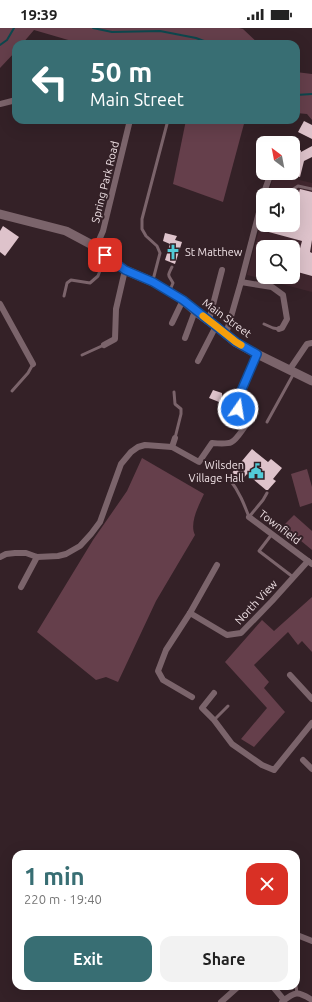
<!DOCTYPE html>
<html lang="en">
<head>
<meta charset="utf-8">
<style>
	:root { --surface:#fff; --page:#f2f2f2; --text:#222; --muted:#767676; --accent:#386e73 }
	body { margin:0; font-family:Ubuntu,sans-serif; background:var(--page); color:var(--text); height:100vh; display:flex; flex-direction:column; font-size:15px; white-space:nowrap }
	* { box-sizing:border-box; margin:0 }
	p { font-size:13px; color:var(--muted) }
	.icon { flex:none; width:22px; height:22px; fill:none; stroke:currentColor; stroke-width:2; stroke-linecap:round; stroke-linejoin:round }
	.map { position:relative; flex:1; overflow:hidden }
	.details { position:absolute; left:12px; top:822px; width:288px; height:140px; display:flex; flex-direction:column; background:var(--surface); border-radius:12px; box-shadow:0 4px 16px #0002 }
	.details>* { flex:none }
	.guide { position:absolute; left:12px; top:12px; width:288px; height:84px; border-radius:12px; box-shadow:0 4px 16px #0002; background:#386e73; color:#fff; overflow:hidden }
	.needle { width:26px; rotate:328deg }
	.buttons { position:absolute; left:256px; top:108px; display:grid; gap:8px }
	.buttons a { display:grid; place-items:center; width:44px; height:44px; border-radius:8px; background:var(--surface); box-shadow:0 4px 16px #0002; font-size:20px }
	.pin { position:absolute; display:grid; place-items:center; width:34px; height:34px; color:#fff; margin:-17px; border-radius:8px; box-shadow:0 2px 6px #0006 }
	.me { position:absolute; width:44px; margin:-22px; rotate:13deg; stroke-linejoin:round; filter:drop-shadow(0 0 3px #0008) }
	.turn { display:flex; align-items:center; gap:14px; height:84px; padding:0 12px; font-size:18px }
	.turn .icon { width:52px; height:52px; stroke-width:2.5 }
	.turn b { display:block; font-size:28px; line-height:34px }
	.round { display:grid; place-items:center; flex:none; width:42px; height:42px; border-radius:12px; background:var(--page) }
	.head { display:flex; align-items:center; justify-content:space-between; height:68px; padding:0 12px }
	h1 { font-size:24px; font-weight:700; line-height:30px; color:var(--accent) }
	.cta { display:flex; gap:8px; margin-top:auto; padding:8px 12px }
	.cta a { flex:1; height:46px; border-radius:12px; background:var(--accent); color:#fff; font-size:16px; font-weight:700; line-height:46px; text-align:center }
	.cta a+a { background:var(--page); color:var(--text) }
	.status { display:flex; justify-content:space-between; align-items:center; height:28px; padding:0 20px; background:var(--surface); direction:ltr }
	.status svg { height:11px; fill:currentColor }
	.map>svg:first-child { display:block }
</style>
</head>
<body>
<div class="status"><b>19:39</b><svg viewBox="0 0 49 12"><path d="M0 12V9h3v3zM5 12V6h3v6zM10 12V3h3v9zM15 12V0h3v12zM26 1h20v11H26zM47 4h2v5h-2z"/></svg></div>
<div class="map">
<svg width="312" height="974" viewBox="0 0 312 974">
	<rect width="100%" height="100%" fill="#342127"/>
	<path fill="#41272f" fill-rule="evenodd" d="M274,146L312,155V264L247,247L263,187V197H293V167H268ZM263,219H293V249H263Z"/>
	<g fill="#653f4b">
		<path d="M0,0H239L243,1L259,16H82L34,2L22,16H16V23L0,40Z"/>
		<path d="M296,44L312,46V92L307,86L296,85Z"/>
		<path d="M186,92H245L223,174L173,156Z"/>
		<path d="M142,430L204,466C199,477 189,495 195,507L156,573L118,654L106,649L96,652L37,604L93,512L127,463Z"/>
		<path d="M307,441L312,459V475L300,479L291,446Z"/>
		<path d="M294,487L312,503V522L283,498Z"/>
		<path d="M312,569V624L302,613L298,617L288,604L254,637L269,654L264,660L285,684L254,719L241,711L267,680L225,634L262,592L274,603Z"/>
	</g>
	<g fill="none" stroke-linecap="round" stroke-linejoin="round">
		<g stroke="#0d474d" stroke-width="2">
			<path d="M93,0L112,4L160,3L196,10L212,16"/>
			<path d="M0,17L7,12L14,0"/>
			<path d="M296,67L312,66"/>
		</g>
	</g>
	<g fill="#dec3cb">
		<path d="M304,93L312,97V111L298,104Z"/>
		<path d="M312,118V129L304,133L300,149L292,147L296,130L294,126L301,122V124Z"/>
		<path d="M300,161L312,164V212L310,224L312,225V248L294,243L302,213L265,203L267,197H293V181H294Z"/>
		<path d="M3,198L19,209L5,228L0,224V203Z"/>
		<path d="M165,205L177,208L175,212L182,214L175,236L165,232L170,216L163,213Z"/>
		<path d="M213,362L222,365V368L219,374L209,370Z"/>
		<path d="M252,421L268,434L271,431L282,440L273,451L276,453L268,462H266L247,446L241,453L231,446Z"/>
	</g>
	<g fill="none" stroke-linecap="round" stroke-linejoin="round">
		<g stroke="#7b646b" stroke-width="3">
			<path d="M291,167L292,162L298,158L312,161"/>
			<path d="M153,252L160,225L157,218L146,208L142,201V191L168,92"/>
			<path d="M170,262L173,255C168,246 167,249 172,239"/>
			<path d="M64,268L67,255L71,252L90,255L98,248L105,229"/>
			<path d="M264,296L273,300L279,301"/>
			<path d="M82,327L104,317"/>
			<path d="M12,363L28,345L33,336"/>
			<path d="M174,364L175,376L181,381V386L175,410"/>
			<path d="M267,394L294,345"/>
			<path d="M230,452C239,463 244,476 249,489L263,472L267,465"/>
			<path d="M272,506L259,523L293,549"/>
			<path d="M214,692L228,678"/>
			<path d="M296,958L297,965"/>
		</g>
		<g stroke="#7b646b" stroke-width="6">
			<path d="M0,76L16,72"/>
			<path d="M263,167L271,145"/>
			<path d="M96,219L103,203L130,92"/>
			<path d="M241,254L272,259L283,267L287,291L282,300L279,301"/>
			<path d="M0,276L33,336"/>
			<path d="M209,292L222,242"/>
			<path d="M172,295L183,272"/>
			<path d="M226,306L241,254L263,169"/>
			<path d="M185,310L195,283"/>
			<path d="M104,317L115,311L116,281L125,242"/>
			<path d="M198,333L216,298"/>
			<path d="M290,341L307,316L312,315"/>
			<path d="M172,419L175,410"/>
			<path d="M249,489L312,536"/>
			<path d="M0,529L6,526L15,525H26L37,529L58,528L66,526L80,518L91,506L100,494L121,436L131,424L138,419L145,417L172,419L199,434L212,415C235,417 233,415 246,397L238,381L239,368L257,326"/>
			<path d="M21,559L37,529"/>
			<path d="M190,585L227,607L241,605L272,573L308,533"/>
			<path d="M290,647L312,671"/>
			<path d="M214,665L202,680L214,692L232,716L262,737L274,742L312,695"/>
			<path d="M192,669L163,652L158,643L166,622L190,585L217,537"/>
			<path d="M303,732L312,741"/>
			<path d="M296,907H297L312,913"/>
			<path d="M274,960L284,972"/>
			<path d="M221,974L239,958"/>
			<path d="M282,974C295,963 298,963 312,972"/>
		</g>
		<path stroke="#7b646b" stroke-width="9" d="M0,186L66,203L96,219L105,227L125,242L153,254L183,272L195,283L216,298L235,314L257,326L312,353"/>
	</g>
	<g fill="none" stroke-linecap="round" stroke-linejoin="round">
		<g stroke="#114b97" stroke-width="10">
			<path id="route" d="M105,227L125,242L153,254L183,272L236,314L257,326L239,368L238,381"/>
		</g>
		<use href="#route" stroke="#1a73e8" stroke-width="7"/>
		<path stroke="#f59e0b" stroke-width="7" d="M203,288L216,298L236,314L241,317"/>
	</g>
	<defs>
		<g id="church-bare" transform="scale(1.2)"><path d="M-1.2-6h2.4v3.5h3.3v2.4h-3.3V6h-2.4V-.1h-3.3v-2.4h3.3Z" fill="#52cbd7" stroke="#342127" stroke-width="2.5" paint-order="stroke"/></g>
		<g id="civic-bare" transform="scale(1.2)"><path d="M-.6-6.5H3V-4.5H.6V-3L4-1V1h2V6H-6V1h2V-1L-.6-3ZM-1.2 2.5V6h2.4V2.5Z" fill="#52cbd7" stroke="#342127" stroke-width="2.5" paint-order="stroke"/></g>
	</defs>
	<g fill-rule="evenodd">
		<use href="#church-bare" x="173" y="224"/>
		<use href="#civic-bare" x="256" y="443"/>
	</g>
	<g text-anchor="middle" dominant-baseline="central" stroke-width="4" stroke-linejoin="round" paint-order="stroke">
		<g font-size="11" fill="#f0e2e6" stroke="#342127">
			<text transform="translate(105 154) rotate(-76)">Spring Park Road</text>
			<text transform="translate(227 290) rotate(36)">Main Street</text>
			<text transform="translate(280 499) rotate(37)">Townfield</text>
			<text transform="translate(256 574) rotate(-47)">North View</text>
		</g>
		<g font-size="11" fill="#f0e2e6" stroke="#342127" text-anchor="start">
			<text x="185" y="224">St Matthew</text>
			<text x="244" y="437" text-anchor="end">Wilsden<tspan x="244" dy="13">Village Hall</tspan></text>
		</g>
	</g>
</svg>
<div class="buttons">
<a><svg class="needle" viewBox="-14 -14 28 28"><path d="M0-13l5 13h-10z" fill="#e53935"/><path d="M0 13l5-13h-10z" fill="#767676"/></svg></a>
<a><svg class="icon" aria-label="sound" viewBox="0 0 24 24"><path d="M4 9h4l5-4v14l-5-4H4zM17 9q2 3 0 6"/></svg></a>
<a><svg class="icon" aria-label="search" viewBox="0 0 24 24"><circle cx="10" cy="10" r="6"/><path d="M15 15l6 6"/></svg></a>
</div>
<div class="pin" style="left:105px;top:227px;background:#d93025"><svg class="icon" aria-label="arrive" viewBox="0 0 24 24"><path d="M6 21V4h12l-3 4 3 4H6"/></svg></div>
<svg class="me" style="left:238px;top:381px" viewBox="-20 -20 40 40"><circle r="17" fill="#1a73e8" stroke="#fff" stroke-width="3"/><path d="M0-11L8 9 0 5-8 9z" fill="#fff"/></svg>
<div class="guide">
<div class="turn"><svg class="icon" aria-label="left" viewBox="0 0 24 24"><path d="M17 20v-9H6M10 6l-5 5 5 5"/></svg><div><b>50 m</b>Main Street</div></div>
</div>
<section class="details">
<div class="head"><div><h1>1 min</h1><p>220 m · 19:40</p></div><a class="round" style="background:#d93025;color:#fff"><svg class="icon" aria-label="close" viewBox="0 0 24 24"><path d="M6 6l12 12M18 6L6 18"/></svg></a></div>
<div class="cta"><a>Exit</a><a>Share</a></div>
</section>
</div>
</body>
</html>
